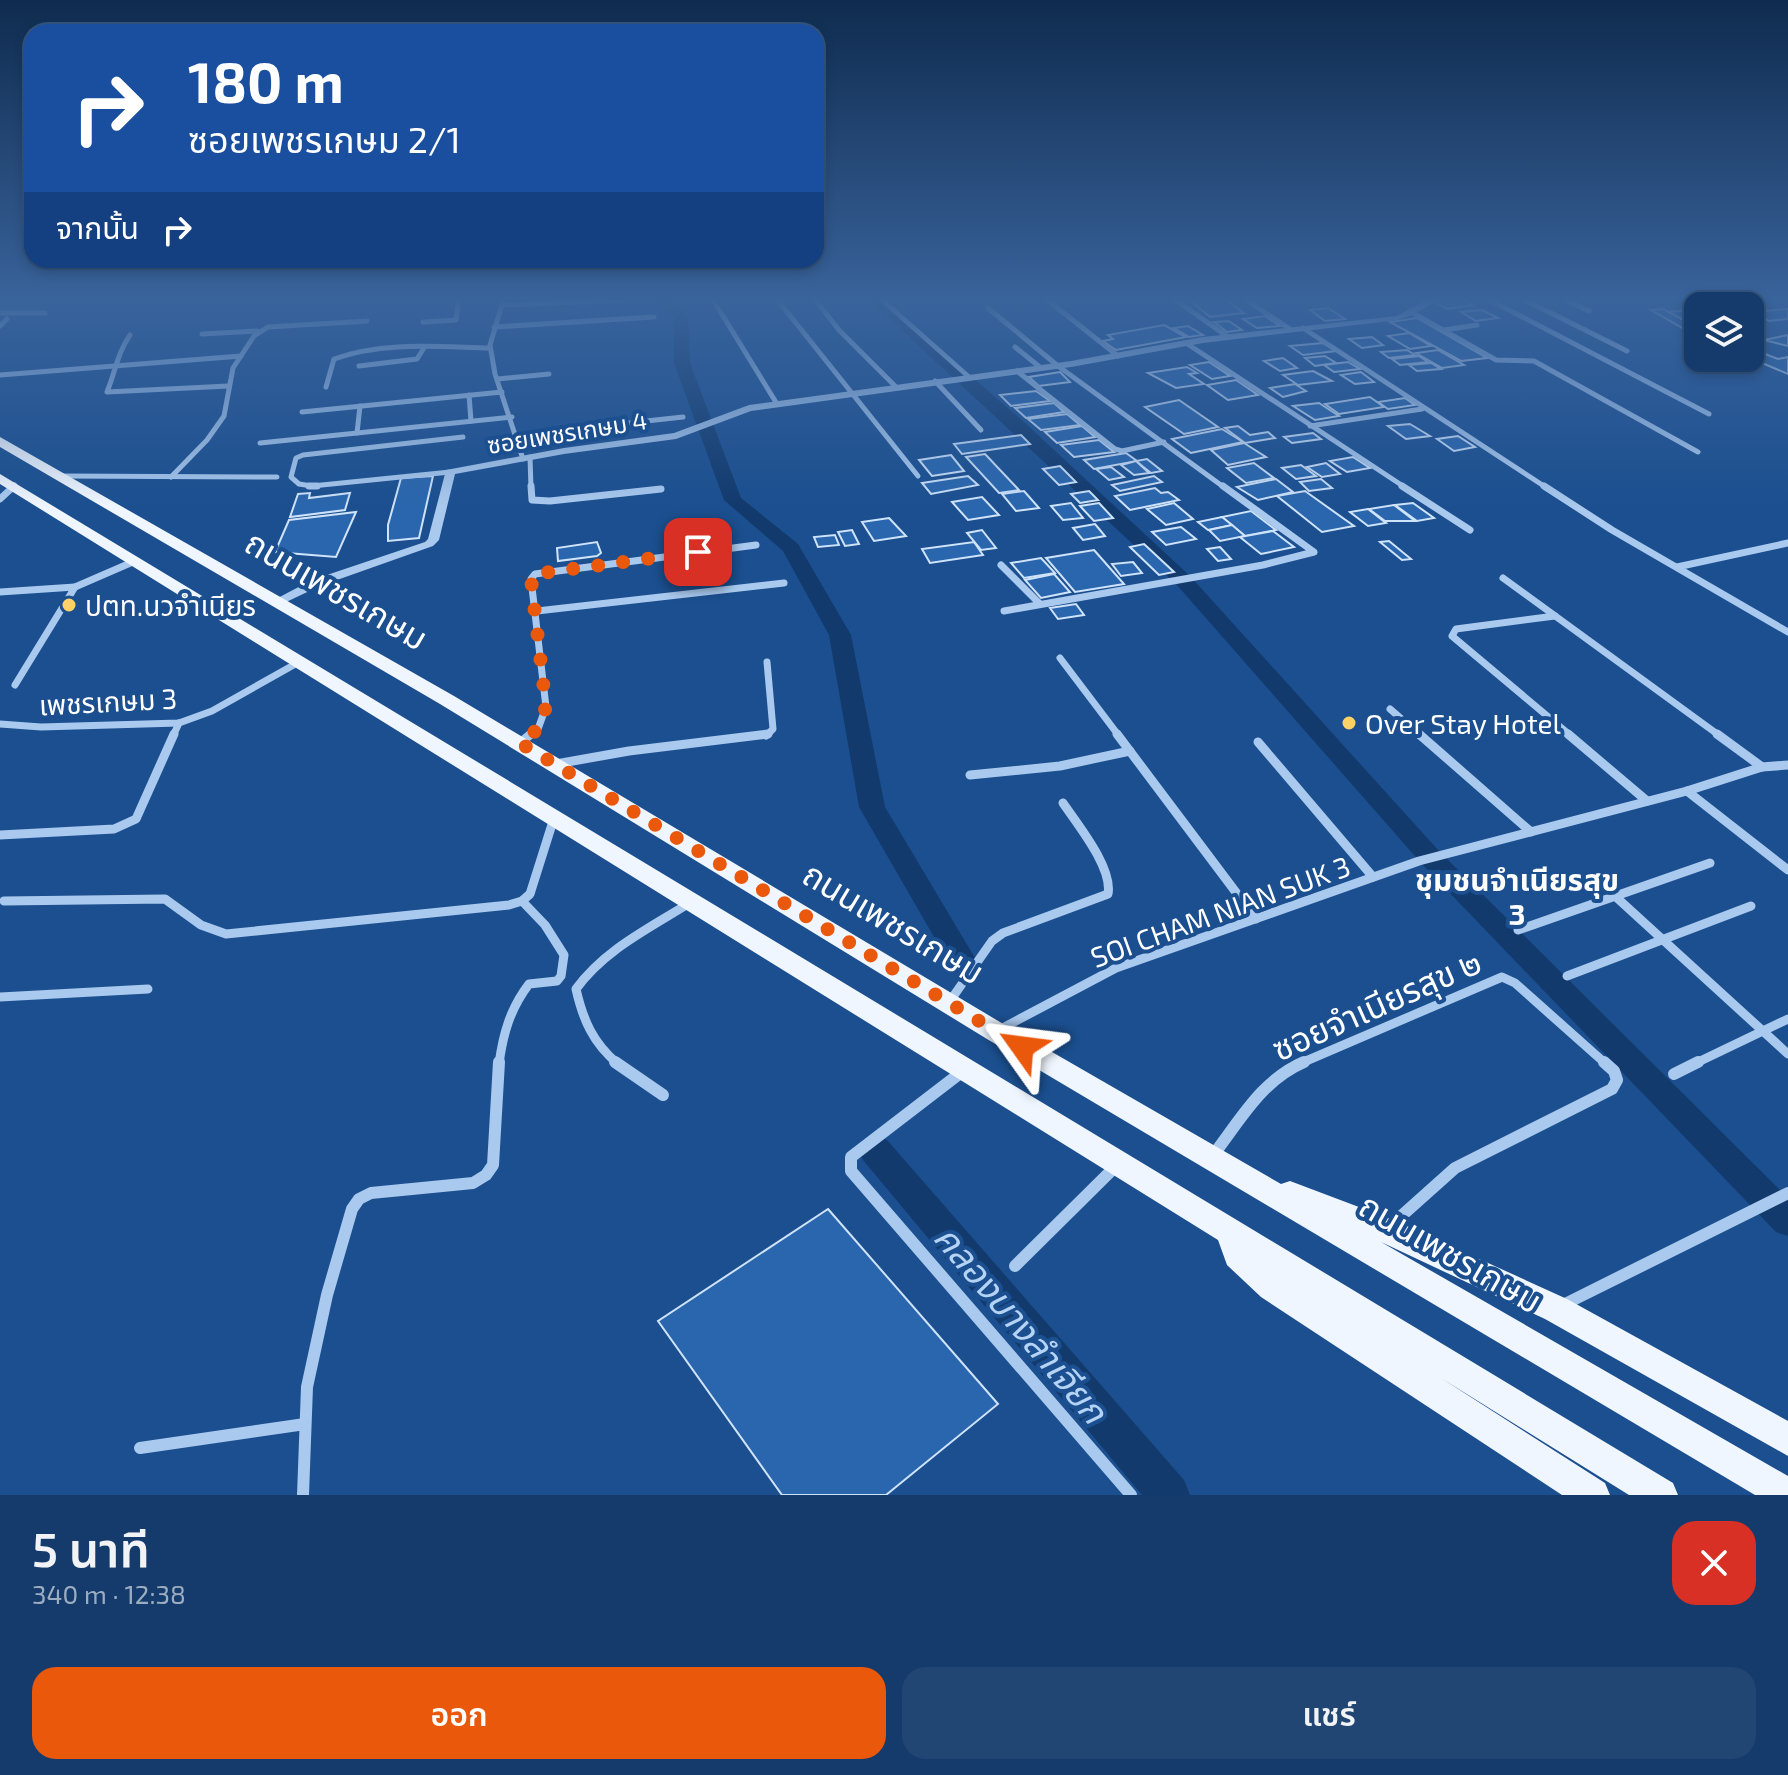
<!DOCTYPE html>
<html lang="th">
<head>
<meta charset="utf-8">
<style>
	:root { --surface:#143b6b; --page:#214673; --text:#f1f3f6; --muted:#9dadc1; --line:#33557e; --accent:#ea580c }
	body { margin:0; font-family:"Exo 2","Noto Sans Thai",sans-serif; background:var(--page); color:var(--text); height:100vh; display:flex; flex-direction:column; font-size:30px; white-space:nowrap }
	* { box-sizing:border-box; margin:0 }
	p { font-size:26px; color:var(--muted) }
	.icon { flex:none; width:44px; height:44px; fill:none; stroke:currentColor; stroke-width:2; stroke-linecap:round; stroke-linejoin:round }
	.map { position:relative; height:1495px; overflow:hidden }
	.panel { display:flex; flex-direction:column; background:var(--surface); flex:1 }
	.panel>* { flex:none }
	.guide { position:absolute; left:24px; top:24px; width:800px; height:244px; border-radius:24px; box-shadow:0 4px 12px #0003,0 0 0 2px var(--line); background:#1a4fa0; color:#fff; overflow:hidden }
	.controls { position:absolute; left:1684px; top:292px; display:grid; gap:16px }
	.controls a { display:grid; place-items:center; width:80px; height:80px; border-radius:16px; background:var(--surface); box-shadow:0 4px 12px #0003,0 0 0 2px var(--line); font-size:40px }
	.pin { position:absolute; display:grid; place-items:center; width:68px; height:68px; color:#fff; margin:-34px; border-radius:16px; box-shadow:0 4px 12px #0006 }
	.me { position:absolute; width:88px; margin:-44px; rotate:301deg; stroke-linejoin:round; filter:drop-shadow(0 0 6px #0008) }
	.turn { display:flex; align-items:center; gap:28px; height:168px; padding:0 32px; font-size:36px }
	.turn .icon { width:104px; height:104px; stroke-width:2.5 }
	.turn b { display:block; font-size:56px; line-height:68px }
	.then { display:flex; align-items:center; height:76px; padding:0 32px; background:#0003; gap:16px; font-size:30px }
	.round { display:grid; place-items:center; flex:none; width:84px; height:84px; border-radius:24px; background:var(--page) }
	.overview { display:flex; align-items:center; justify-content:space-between; height:136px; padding:0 32px }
	h1 { font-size:48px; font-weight:600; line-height:60px }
	.button { display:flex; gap:16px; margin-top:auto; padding:16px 32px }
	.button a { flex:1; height:92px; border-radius:24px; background:var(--accent); color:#fff; font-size:32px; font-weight:600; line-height:92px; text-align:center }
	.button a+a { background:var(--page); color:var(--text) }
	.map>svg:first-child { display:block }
</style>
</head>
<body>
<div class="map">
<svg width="1788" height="1495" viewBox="0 0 1788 1495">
	<rect width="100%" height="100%" fill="#1b4f8f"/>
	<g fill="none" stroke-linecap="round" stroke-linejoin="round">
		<g fill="#123a6d" fill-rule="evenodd">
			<path d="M656,298H670L688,317L690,363L741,498L798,544L851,635L885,807L981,968L976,975L966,979L956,975L859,807L829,635L783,551L724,500L674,363V318Z"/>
			<path d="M867,298H882L1025,423L1190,576L1439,851L1788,1198V1236L1776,1232L1421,863L1176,584Z"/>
			<path d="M875,1136L887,1140L1184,1480L1190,1495H1142L863,1160L858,1150L863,1140Z"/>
		</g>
	</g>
	<g fill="#2a66ad" stroke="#cfe3fa" stroke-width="2">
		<path d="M1187,298H1224L1244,313L1210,317Z"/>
		<path d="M1459,298L1473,305L1447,309L1432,300Z"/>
		<path d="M1328,308L1345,319L1325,321L1310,310Z"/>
		<path d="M1664,309L1698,328V337L1651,310Z"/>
		<path d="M1788,309V319L1769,321L1752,312Z"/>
		<path d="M1482,310L1498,318L1476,321L1461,312Z"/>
		<path d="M1689,310L1698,315V327L1668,312Z"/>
		<path d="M1265,316L1280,326L1257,328L1243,319Z"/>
		<path d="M1417,318L1487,358L1461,361L1390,322Z"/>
		<path d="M1229,321L1242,330L1227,332L1214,322Z"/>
		<path d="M1164,325L1186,337L1116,350L1103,341L1113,339L1108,335Z"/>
		<path d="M1188,326L1203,335L1189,337L1174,328Z"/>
		<path d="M1409,333L1431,346L1410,349L1388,336Z"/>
		<path d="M1788,335V346L1764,340Z"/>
		<path d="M1372,337L1383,345L1362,348L1349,339Z"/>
		<path d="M1323,343L1336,351L1303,355L1290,346Z"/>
		<path d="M1407,350L1415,355L1389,358L1381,352Z"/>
		<path d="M1438,350L1464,365L1442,368L1416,353Z"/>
		<path d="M1765,354L1778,359L1788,357V374L1750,358Z"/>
		<path d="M1325,356L1336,363L1315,366L1305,358Z"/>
		<path d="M1419,356L1428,362L1400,365L1392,359Z"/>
		<path d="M1283,358L1297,368L1280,371L1264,361Z"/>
		<path d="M1209,362L1230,376L1212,379L1190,365Z"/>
		<path d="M1348,362L1360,369L1334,372L1324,365Z"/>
		<path d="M1431,363L1441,369L1417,371L1409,365Z"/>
		<path d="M1187,367L1197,373L1189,374L1204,384L1176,388L1148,373Z"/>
		<path d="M1313,371L1332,381L1298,385L1283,375Z"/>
		<path d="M1060,372L1070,382L1039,386L1029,377Z"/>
		<path d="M1361,372L1374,382L1355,384L1341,375Z"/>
		<path d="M1236,380L1258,395L1228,400L1207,385Z"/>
		<path d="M1295,384L1306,391L1283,397L1270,388Z"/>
		<path d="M1036,391L1050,401L1011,406L1000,395Z"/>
		<path d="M1370,397L1384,407L1339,414L1325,404Z"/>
		<path d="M1405,398L1415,405L1388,409L1378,402Z"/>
		<path d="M1179,400L1218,427L1184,434L1145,407Z"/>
		<path d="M1054,403L1064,412L1026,418L1015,408Z"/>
		<path d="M1319,403L1339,416L1315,420L1293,406Z"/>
		<path d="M1067,414L1080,425L1041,430L1028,419Z"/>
		<path d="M1410,424L1430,436L1406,439L1388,426Z"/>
		<path d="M1082,426L1095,437L1057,443L1045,432Z"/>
		<path d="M1238,426L1250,435L1268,432L1275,438L1245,443L1225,428Z"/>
		<path d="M1222,429L1243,442L1191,453L1172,439Z"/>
		<path d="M1313,433L1321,439L1292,443L1284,437Z"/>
		<path d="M1021,435L1030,444L962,454L954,444Z"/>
		<path d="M1458,436L1475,447L1454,451L1437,439Z"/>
		<path d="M1099,440L1114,452L1074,457L1061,445Z"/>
		<path d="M1244,443L1266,457L1228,465L1211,450Z"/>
		<path d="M1126,453L1137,461L1094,469L1084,460Z"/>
		<path d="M985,454L1019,490L999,493L966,457Z"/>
		<path d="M951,455L964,471L932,476L919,460Z"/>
		<path d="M1353,457L1370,468L1347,472L1330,461Z"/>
		<path d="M1147,459L1162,471L1151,473L1136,461Z"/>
		<path d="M1136,461L1149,473L1134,475L1121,465Z"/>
		<path d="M1254,463L1274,478L1246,483L1227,468Z"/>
		<path d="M1326,463L1340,474L1322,477L1307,467Z"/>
		<path d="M1301,465L1316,476L1296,479L1282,468Z"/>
		<path d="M1060,466L1076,482L1059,485L1043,469Z"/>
		<path d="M1111,467L1124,477L1109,480L1096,469Z"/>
		<path d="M433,476L419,538L388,541V525L401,478Z"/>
		<path d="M968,476L978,485L931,494L922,483Z"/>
		<path d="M1154,476L1162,482L1120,491L1112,485Z"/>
		<path d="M1276,479L1293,492L1258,500L1237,487Z"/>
		<path d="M1321,479L1332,488L1309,491L1300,482Z"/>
		<path d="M1155,488L1161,493L1168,492L1179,500L1130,510L1115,496Z"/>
		<path d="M1024,491L1039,508L1016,511L1002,494Z"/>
		<path d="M1089,491L1098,500L1080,503L1071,494Z"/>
		<path d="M1305,491L1354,526L1322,532L1277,496Z"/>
		<path d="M310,493L309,498L350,493L345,510L290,517L298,494Z"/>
		<path d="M982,497L999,515L968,520L952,502Z"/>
		<path d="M1071,503L1083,518L1063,520L1051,506Z"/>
		<path d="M1099,503L1113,518L1094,521L1080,506Z"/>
		<path d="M1174,503L1193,519L1166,525L1147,509Z"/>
		<path d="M1413,503L1434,518L1417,521L1395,505Z"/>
		<path d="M1394,505L1415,521H1385L1369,509Z"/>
		<path d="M1368,509L1386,523L1368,526L1350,512Z"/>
		<path d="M1251,511L1276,530L1245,536L1222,517Z"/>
		<path d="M356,512L336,557L275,552L289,520Z"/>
		<path d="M1222,517L1232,525L1208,530L1198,522Z"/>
		<path d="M889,518L906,536L874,541L862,522Z"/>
		<path d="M1095,524L1105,536L1083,540L1073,528Z"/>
		<path d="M1232,525L1245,536L1220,541L1209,530Z"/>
		<path d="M1181,527L1196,539L1166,545L1152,532Z"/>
		<path d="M852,530L859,544L845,546L838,532Z"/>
		<path d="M982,530L996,548L981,550L967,533Z"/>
		<path d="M1273,531L1294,547L1261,554L1240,537Z"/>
		<path d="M835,535L839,545L818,547L814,537Z"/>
		<path d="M1389,541L1411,559L1402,560L1380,542Z"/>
		<path d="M597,542L601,553L597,556L558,561L557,548Z"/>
		<path d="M974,542L983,555L930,563L922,549Z"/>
		<path d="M1144,544L1174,572L1159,575L1130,547Z"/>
		<path d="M1220,547L1231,559L1218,561L1207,549Z"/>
		<path d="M1094,550L1124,584L1075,592L1046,558Z"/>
		<path d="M1041,558L1055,573L1024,578L1011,563Z"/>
		<path d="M1133,562L1142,573L1121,576L1112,564Z"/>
		<path d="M1054,574L1070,592L1041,598L1025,580Z"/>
		<path d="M1076,604L1084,615L1058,619L1050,608Z"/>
		<path d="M828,1209L998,1404L886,1495H782L658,1321Z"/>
	</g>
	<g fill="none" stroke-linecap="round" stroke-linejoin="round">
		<g stroke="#a9c9ee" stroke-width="5">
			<path d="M504,298L490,345L495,374L523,459"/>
			<path d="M712,298L777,404"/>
			<path d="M776,298L918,476"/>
			<path d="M814,298L839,330L896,387"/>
			<path d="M880,298L969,377"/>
			<path d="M1045,298L1118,356"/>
			<path d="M1173,298L1228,337"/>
			<path d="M1243,298L1290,329"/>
			<path d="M1416,298L1424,302"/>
			<path d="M1486,298L1709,414"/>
			<path d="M1521,298L1627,351"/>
			<path d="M1562,298L1589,311"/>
			<path d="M502,305L625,300"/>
			<path d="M988,308L1058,366L1225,488"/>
			<path d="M0,313H45"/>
			<path d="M1413,313L1496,360L1534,361L1698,452"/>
			<path d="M423,322L456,320L459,298"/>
			<path d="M0,326L7,319"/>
			<path d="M494,327L654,317"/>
			<path d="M1303,328L1547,488"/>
			<path d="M1444,330L1477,325"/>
			<path d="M202,334L257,331"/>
			<path d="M130,335C117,354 116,370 107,392L228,386"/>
			<path d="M1186,343L1406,488"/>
			<path d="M1015,347L1041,368"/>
			<path d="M359,366L417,359L424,348"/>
			<path d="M1017,371L1115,449L1122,451L1164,442"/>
			<path d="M0,375L241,356"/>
			<path d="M498,379L549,374"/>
			<path d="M935,381L981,430"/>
			<path d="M326,387L334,359C384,341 438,347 490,348"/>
			<path d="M469,395L471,421"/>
			<path d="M302,412L502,392"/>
			<path d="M1310,426L1422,409"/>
			<path d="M357,433L360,406"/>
			<path d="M519,435L683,417"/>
			<path d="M260,443L512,417"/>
			<path d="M530,457L531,488"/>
			<path d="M450,472L312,486L299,484L291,477L296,458L303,455L463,437"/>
			<path d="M63,476L277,477"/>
			<path d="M171,477L207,440L224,416L233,368L254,336L268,327L367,321"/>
		</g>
		<g stroke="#a9c9ee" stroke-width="7">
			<path d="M309,486H317"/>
			<path d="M531,486L532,500L550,501L661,489"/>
			<path d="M1402,486L1470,530"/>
			<path d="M1544,486L1612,530L1788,632"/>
			<path d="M0,499L14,486"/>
			<path d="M1001,565L1040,604"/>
			<path d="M1677,567L1788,543"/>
			<path d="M1503,578L1720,736"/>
			<path d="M0,592L75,587"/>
			<path d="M537,611L784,583"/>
			<path d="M1004,611L1263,565L1314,552L1223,486"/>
			<path d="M1555,616L1456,629L1452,636L1571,736"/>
			<path d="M1060,658L1119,736"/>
			<path d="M15,685L75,587L135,561"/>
			<path d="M1390,709L1421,736"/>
			<path d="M0,724L41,727L179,723L212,711L299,662"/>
			<path d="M173,736L179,723"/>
			<path d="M528,736L538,729L546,707L531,579L535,574L756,545"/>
			<path d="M766,736L773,729L767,662"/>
		</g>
		<g stroke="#a9c9ee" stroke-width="9">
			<path d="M1117,734L1256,919"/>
			<path d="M1419,734L1531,832"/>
			<path d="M1568,734L1647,801"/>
			<path d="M1717,734L1762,767"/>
			<path d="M1258,742L1373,877"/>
			<path d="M520,743L531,734"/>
			<path d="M556,764L629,751L768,734"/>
			<path d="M970,775L1060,766L1130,751"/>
			<path d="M1687,791L1788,870"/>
			<path d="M0,835L114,829L136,819L174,734"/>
			<path d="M1616,897L1788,1054"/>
			<path d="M4,901L165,899L201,925L226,934L509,905L522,901L530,894L554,818"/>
			<path d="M1518,930L1710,863"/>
			<path d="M1567,976L1751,906"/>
			<path d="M0,997L148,989"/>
			<path d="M950,1001L992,941L1003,933L1108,894C1113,868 1078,825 1063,803"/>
			<path d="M997,1031L1116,968L1419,861L1687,791L1762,767L1788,765"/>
			<path d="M499,1064C503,1034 510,1009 529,984L557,981L561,976L564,955L545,925L522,901"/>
			<path d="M618,1064C593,1043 583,1020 576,989C605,949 650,928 691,902"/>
			<path d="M1299,1064L1502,977L1515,983L1606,1064"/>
			<path d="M1694,1064L1788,1019"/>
		</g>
		<g stroke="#a9c9ee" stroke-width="12">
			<path d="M615,1062L663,1095"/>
			<path d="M963,1071L851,1157V1171L1131,1495"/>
			<path d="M1674,1074L1698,1062"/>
			<path d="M1214,1154C1241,1119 1262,1080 1304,1062"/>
			<path d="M1389,1227L1455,1168L1612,1089L1617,1080L1614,1071L1604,1062"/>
			<path d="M1015,1266L1117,1165"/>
			<path d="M1563,1305L1788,1193"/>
			<path d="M140,1448L305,1424"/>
			<path d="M303,1495L307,1387L327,1295L352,1209L359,1199L371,1193L473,1183L486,1175L493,1165L499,1062"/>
		</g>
		<path fill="#a9c9ee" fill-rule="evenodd" d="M1429,298H1442L1412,315L1398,320L1203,343L1071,367L751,411L676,439L564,454L455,474L439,540L433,546L320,586L282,604H274L272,601L312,580L425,542L428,539L446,470L564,448L674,433L749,405L1071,361L1203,337L1397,316Z"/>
		<g fill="#f0f6ff" fill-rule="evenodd">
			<path d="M0,437L454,696L1005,1025L1281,1184L1290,1181L1396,1221L1567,1299L1788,1421V1456L1545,1319L1381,1242L1788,1476V1495H1755L987,1039L440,704L0,447Z"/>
			<path d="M0,474L1673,1483L1678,1495H1629L1441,1378L1605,1483L1610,1495H1562L1261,1297L1227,1265L1218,1240L0,484Z"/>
		</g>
	</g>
	<linearGradient id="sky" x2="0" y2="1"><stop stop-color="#0f2b4f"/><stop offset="0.59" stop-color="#39639b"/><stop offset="1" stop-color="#39639b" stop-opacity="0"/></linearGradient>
	<rect width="1788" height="507" fill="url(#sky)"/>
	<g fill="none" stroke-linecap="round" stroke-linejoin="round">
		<path stroke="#ea580c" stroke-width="14" stroke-dasharray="0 25.2" d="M698,552L535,574L531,579L546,707L538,729L520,743L1022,1047"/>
	</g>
	<g fill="#ffd166" stroke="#1b4f8f" stroke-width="3">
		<circle cx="69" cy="605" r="8"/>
		<circle cx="1349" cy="723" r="8"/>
	</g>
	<g text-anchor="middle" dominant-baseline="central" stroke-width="8" stroke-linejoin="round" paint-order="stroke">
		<g font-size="24" fill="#fff" stroke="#1b4f8f">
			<text transform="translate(567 432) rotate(-9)">ซอยเพชรเกษม 4</text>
		</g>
		<g font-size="28" fill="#fff" stroke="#1b4f8f" text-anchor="start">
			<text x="85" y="605">ปตท.นวจำเนียร</text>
			<text x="1365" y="723">Over Stay Hotel</text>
		</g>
		<g font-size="28" fill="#fff" stroke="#1b4f8f">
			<text transform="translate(108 701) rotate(-3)">เพชรเกษม 3</text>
			<text transform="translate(1220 911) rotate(-20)">SOI CHAM NIAN SUK 3</text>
		</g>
		<g font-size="30" font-weight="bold" fill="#fff" stroke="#1b4f8f">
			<text x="1517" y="879">ชุมชนจำเนียรสุข<tspan x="1517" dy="34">3</tspan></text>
		</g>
		<g font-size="34" fill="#fff" stroke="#1b4f8f">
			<text transform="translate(337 589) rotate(30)">ถนนเพชรเกษม</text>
			<text transform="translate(894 922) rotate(31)">ถนนเพชรเกษม</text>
			<text transform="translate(1376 1004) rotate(-24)">ซอยจำเนียรสุข ๒</text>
			<text transform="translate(1451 1252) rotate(30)">ถนนเพชรเกษม</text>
		</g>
		<g font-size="36" font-style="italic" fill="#b5d3f5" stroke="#1b4f8f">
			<text transform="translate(1022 1323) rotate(50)">คลองบางลำเจียก</text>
		</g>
	</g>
</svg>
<div class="controls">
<a><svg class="icon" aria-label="layers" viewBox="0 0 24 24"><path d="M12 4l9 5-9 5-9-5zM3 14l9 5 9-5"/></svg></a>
</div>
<div class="pin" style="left:698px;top:552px;background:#d93025"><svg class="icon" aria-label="arrive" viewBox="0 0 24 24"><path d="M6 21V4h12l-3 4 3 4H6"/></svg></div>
<svg class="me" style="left:1022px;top:1047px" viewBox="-20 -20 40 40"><path d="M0-17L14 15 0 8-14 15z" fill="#ea580c" stroke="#fff" stroke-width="4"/></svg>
<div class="guide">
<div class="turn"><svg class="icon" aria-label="right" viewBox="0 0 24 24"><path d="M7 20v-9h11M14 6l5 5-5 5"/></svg><div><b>180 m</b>ซอยเพชรเกษม 2/1</div></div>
<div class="then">จากนั้น<svg class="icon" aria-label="right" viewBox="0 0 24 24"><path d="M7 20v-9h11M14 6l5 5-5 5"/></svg></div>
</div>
</div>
<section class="panel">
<div class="overview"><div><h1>5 นาที</h1><p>340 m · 12:38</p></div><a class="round" style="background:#d93025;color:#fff"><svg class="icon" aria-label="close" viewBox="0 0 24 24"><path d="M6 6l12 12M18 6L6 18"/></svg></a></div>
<div class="button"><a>ออก</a><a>แชร์</a></div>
</section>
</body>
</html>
